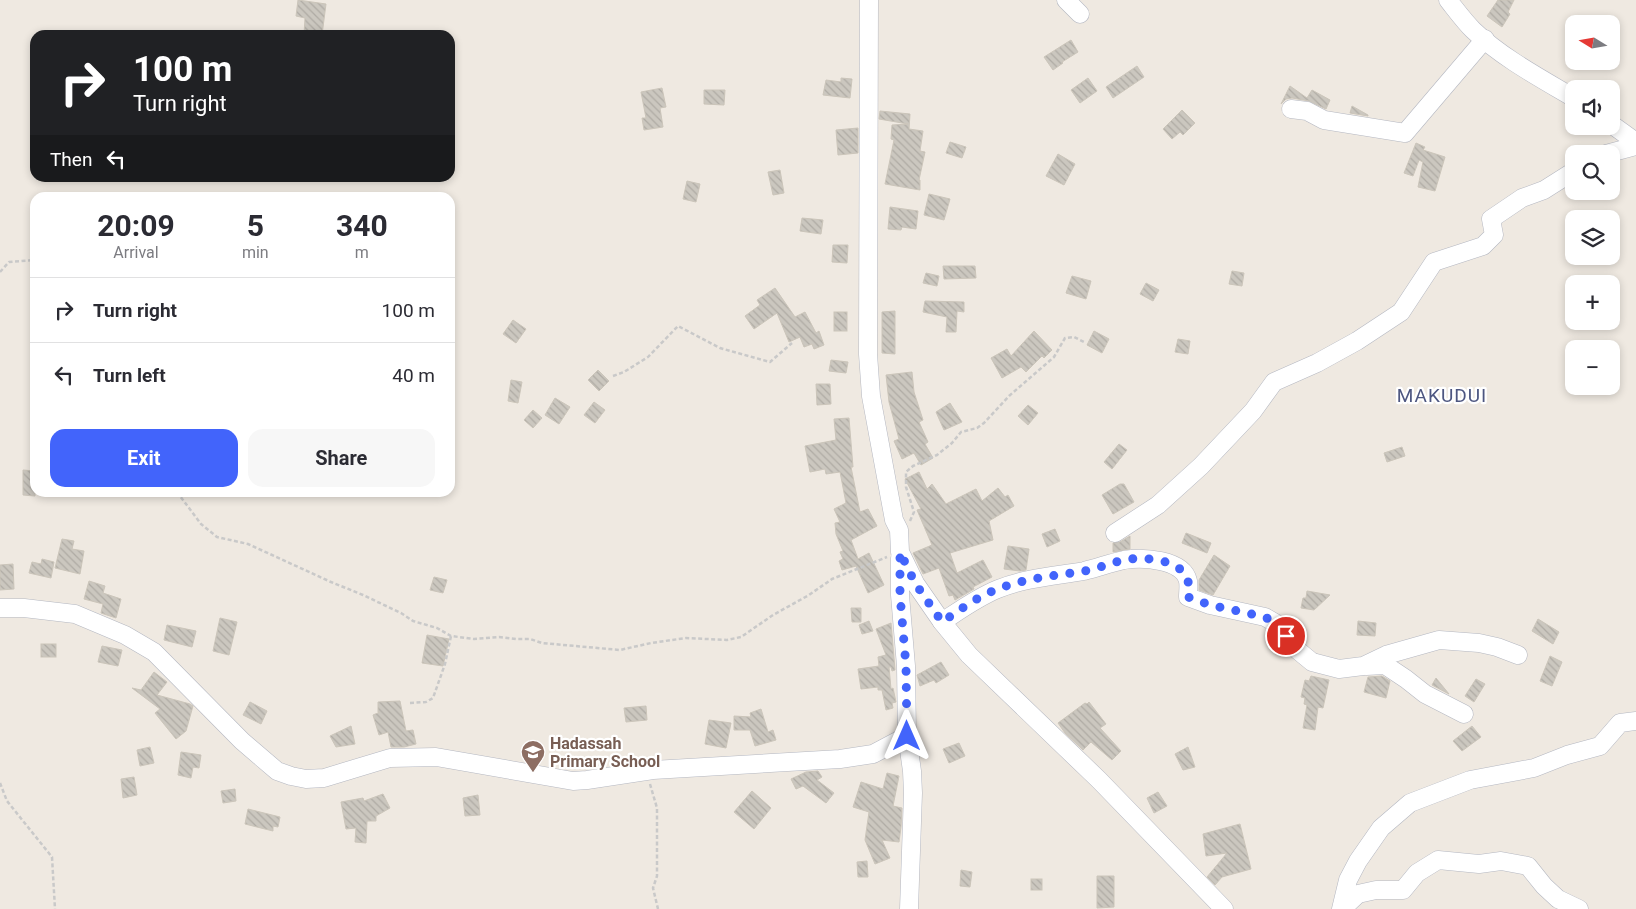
<!DOCTYPE html>
<html lang="en">
<head>
<meta charset="utf-8">
<style>
	:root { --surface:#fff; --page:#f7f7f7; --text:#2b2b33; --muted:#7c7c81; --line:#e1e1e2; --accent:#4264fb }
	body { margin:0; font-family:Roboto,sans-serif; background:var(--page); color:var(--text); height:100vh; display:flex; flex-direction:column; font-size:19px; white-space:nowrap }
	* { box-sizing:border-box; margin:0 }
	p { font-size:16px; color:var(--muted) }
	.icon { flex:none; width:28px; height:28px; fill:none; stroke:currentColor; stroke-width:2; stroke-linecap:round; stroke-linejoin:round }
	.map { position:relative; flex:1; overflow:hidden }
	.side { position:absolute; left:30px; top:192px; width:425px; height:305px; display:flex; flex-direction:column; background:var(--surface); border-radius:15px; box-shadow:0 2px 8px #0003 }
	.side>* { flex:none }
	.hud { position:absolute; left:30px; top:30px; width:425px; height:152px; border-radius:15px; box-shadow:0 2px 8px #0003; background:#202124; color:#fff; overflow:hidden }
	.needle { width:32px; rotate:281deg }
	.tools { position:absolute; left:1565px; top:15px; display:grid; gap:10px }
	.tools a { display:grid; place-items:center; width:55px; height:55px; border-radius:10px; background:var(--surface); box-shadow:0 2px 8px #0003; font-size:25px }
	.pin { position:absolute; display:grid; place-items:center; width:42px; height:42px; color:#fff; margin:-21px; border:2px solid #fff; border-radius:50%; box-shadow:0 1px 5px #0007 }
	.me { position:absolute; width:55px; margin:-28px; rotate:0deg; stroke-linejoin:round; filter:drop-shadow(0 0 4px #0008) }
	.turn { display:flex; align-items:center; gap:18px; height:105px; padding:0 20px; font-size:22px }
	.turn .icon { width:65px; height:65px; stroke-width:2.5 }
	.turn b { display:block; font-size:35px; line-height:42px }
	.then { display:flex; align-items:center; height:48px; padding:0 20px; background:#0003; gap:10px; font-size:19px }
	.eta { display:flex; justify-content:space-evenly; align-items:center; height:85px; text-align:center }
	.eta b { font-size:30px; font-weight:700; line-height:35px }
	.primary-button { display:flex; gap:10px; margin-top:auto; padding:10px 20px }
	.primary-button a { flex:1; height:58px; border-radius:15px; background:var(--accent); color:#fff; font-size:20px; font-weight:700; line-height:58px; text-align:center }
	.primary-button a+a { background:var(--page); color:var(--text) }
	ul { padding:0; list-style:none }
	li { display:flex; align-items:center; gap:15px; height:65px; padding:0 20px; border-top:1px solid var(--line) }
	li div { flex:1 }
	li b { display:block; font-size:19px }
	li em { font-style:normal }
	.map>svg:first-child { display:block }
</style>
</head>
<body>
<div class="map">
<svg width="1636" height="909" viewBox="0 0 1636 909">
	<defs>
		<pattern id="building-back-hatch" width="6" height="6" patternUnits="userSpaceOnUse" patternTransform="scale(1.25)"><rect width="6" height="6" fill="#cbc7bf"/><path d="M-1 5l2 2M0 0l6 6M5-1l2 2" fill="none" stroke="#afaba4"/></pattern>
	</defs>
	<rect width="100%" height="100%" fill="#efe9e1"/>
	<g fill="url(#building-back-hatch)" stroke="#cbc5ba">
		<path d="M298,0L326,4L322,35H304L305,18L296,16Z"/>
		<path d="M1498,0H1514L1508,12L1510,14L1502,27L1487,16Z"/>
		<path d="M1071,40L1078,52L1062,62L1063,63L1053,70L1044,57Z"/>
		<path d="M1137,66L1144,77L1113,98L1106,87Z"/>
		<path d="M841,78L852,79L850,98L823,95L826,80L841,82Z"/>
		<path d="M1088,78L1097,91L1080,103L1071,90Z"/>
		<path d="M1290,86L1307,98L1312,90L1330,100L1326,109L1309,101L1292,98L1286,99L1281,104Z"/>
		<path d="M662,88L666,107L660,108L663,127L644,130L642,118H646L641,92Z"/>
		<path d="M704,90H725L724,105L704,104Z"/>
		<path d="M1352,106L1368,115V116L1350,113Z"/>
		<path d="M1182,110L1195,123L1183,135L1180,132L1172,139L1163,129Z"/>
		<path d="M880,111L910,114L909,129L923,131L920,151L925,152L919,180H920V190L885,184L894,140L891,139L892,125L908,124L879,119Z"/>
		<path d="M858,128V153L838,155L836,130Z"/>
		<path d="M950,142L966,147L962,158L946,153Z"/>
		<path d="M1416,143L1425,147L1423,150L1445,157L1435,191L1418,187L1423,162L1419,160L1413,176L1404,173Z"/>
		<path d="M1058,154L1075,164L1064,185L1046,176Z"/>
		<path d="M780,170L784,193L773,195L768,172Z"/>
		<path d="M687,181L700,184L696,202L683,199Z"/>
		<path d="M929,194L950,199L944,220L924,215Z"/>
		<path d="M890,207L918,211L916,229L902,227L901,230L888,229Z"/>
		<path d="M802,218L823,220L821,234L800,231Z"/>
		<path d="M833,245H848L847,263L832,262Z"/>
		<path d="M943,266H975L976,278L944,279Z"/>
		<path d="M1232,271L1244,273L1242,286L1229,284Z"/>
		<path d="M926,273L939,276L937,286L923,283Z"/>
		<path d="M1072,276L1091,281L1086,299L1066,293Z"/>
		<path d="M1146,283L1159,290L1153,301L1140,294Z"/>
		<path d="M775,288L795,317L805,312L816,333L819,331L824,345L814,349L812,344L804,347L800,337L789,342L777,313L754,329L745,316L760,305L757,300Z"/>
		<path d="M925,301L964,302V312L957,311L956,332H946L947,317L923,312Z"/>
		<path d="M895,311V354L882,353V312Z"/>
		<rect x="834" y="312" width="13" height="19"/>
		<path d="M513,320L526,329L516,343L503,334Z"/>
		<path d="M1034,331L1052,350L1044,358L1042,356L1026,372L1021,367L1002,378L991,358L1007,349L1011,356Z"/>
		<path d="M1094,331L1109,339L1102,353L1087,345Z"/>
		<path d="M1178,339L1190,341L1188,354L1175,352Z"/>
		<path d="M831,360L848,362L846,373L829,371Z"/>
		<path d="M598,370L609,381L599,391L588,380Z"/>
		<path d="M912,372L914,392L923,420L919,422L928,442L925,444L933,458L921,465L914,453L902,459L894,441L899,439L889,402L886,375Z"/>
		<path d="M511,380L522,382L518,403L508,401Z"/>
		<path d="M816,384H830L831,404L817,405Z"/>
		<path d="M555,398L570,407L559,424L545,415Z"/>
		<path d="M594,402L605,410L595,423L584,415Z"/>
		<path d="M950,403L962,422L944,430L936,412Z"/>
		<path d="M1028,405L1038,413L1028,425L1018,416Z"/>
		<path d="M533,410L542,418L533,428L524,420Z"/>
		<path d="M849,418L853,467H851L860,512L868,509L877,526L851,540L858,559L869,553L884,585L868,593L856,566L842,570L839,561L843,559L840,552L843,551L836,534L835,523L840,522L834,509L846,503L840,472L826,474L825,469L810,472L805,446L836,440L834,419Z"/>
		<path d="M1119,444L1127,450L1112,469L1104,462Z"/>
		<path d="M1402,447L1405,456L1387,462L1384,453Z"/>
		<path d="M23,470L35,471V496L23,495Z"/>
		<path d="M919,472L927,489L932,484L946,504L976,489L982,501L998,488L1005,497L1008,495L1014,506L989,521L993,540L950,553L957,573L983,560L992,577L973,587L974,589L955,600L953,595L949,596L939,568L923,574L913,553L932,545L917,510L921,509L905,479Z"/>
		<path d="M1120,484H1124L1134,502L1113,514L1102,495Z"/>
		<path d="M1055,529L1060,541L1047,547L1042,534Z"/>
		<path d="M1186,533L1211,543L1207,553L1182,543Z"/>
		<path d="M1130,536V549L1113,552V543L1120,542Z"/>
		<path d="M62,539L74,541L72,549L84,551L80,574L55,568Z"/>
		<path d="M1008,546L1029,549L1026,570L1020,571L1004,569Z"/>
		<path d="M1214,555L1230,566L1213,595L1199,590V580Z"/>
		<path d="M42,559L54,562L51,578L29,573L32,562L41,564Z"/>
		<path d="M13,564L14,589L0,590V565Z"/>
		<path d="M434,577L447,580L443,593L430,590Z"/>
		<path d="M89,581L105,586L103,593L121,599L116,618L101,613L103,604L84,599Z"/>
		<path d="M1307,591L1330,595L1314,610L1301,608L1303,598H1306Z"/>
		<path d="M851,608H861V622H852Z"/>
		<path d="M220,618L237,622L229,655L213,651Z"/>
		<path d="M1538,619L1559,632L1553,644L1532,631Z"/>
		<path d="M869,621L873,631L862,634L859,625Z"/>
		<path d="M1358,621L1376,623L1375,636L1357,635Z"/>
		<path d="M891,623L895,670L892,671L891,667H889L891,689L893,688L896,702L892,703L893,708L886,710L882,690H878V687L861,689L858,669L879,666L878,657L886,655L876,629Z"/>
		<path d="M167,625L196,631L192,647L164,640Z"/>
		<path d="M427,635L449,639L443,666L422,663Z"/>
		<rect x="41" y="644" width="15" height="13"/>
		<path d="M102,646L122,650L118,666L98,662Z"/>
		<path d="M1550,656L1562,662L1552,686L1540,681Z"/>
		<path d="M941,662L949,675L936,683L934,680L920,686L917,675Z"/>
		<path d="M154,672L167,682L157,695L190,704L193,706L186,731L176,739L155,713L160,709L132,688L141,690Z"/>
		<path d="M1311,676L1329,680L1323,708L1318,707L1315,730L1303,728L1307,705L1304,704L1305,698L1301,697L1305,680L1309,681Z"/>
		<path d="M1382,676L1390,681L1386,698L1364,692L1368,677Z"/>
		<path d="M1436,678L1449,694L1432,685Z"/>
		<path d="M1476,679L1485,684L1474,702L1465,696Z"/>
		<path d="M400,701L406,731L413,730L416,744L404,747H391L388,732L379,735L373,715L380,712H378V702Z"/>
		<path d="M250,702L267,711L261,724L243,715Z"/>
		<path d="M1089,702L1106,724L1100,728L1121,751L1112,760L1091,742L1083,750L1065,733L1058,723L1085,703L1087,704Z"/>
		<path d="M646,706L647,720L626,722L624,708Z"/>
		<path d="M761,709L768,732L773,730L776,740L755,746L750,730H734V716L751,717L750,713Z"/>
		<path d="M709,720L731,723L726,748L705,744Z"/>
		<path d="M351,726L355,744L336,747L330,736Z"/>
		<path d="M1472,726L1481,737L1462,751L1453,741Z"/>
		<path d="M959,743L965,756L949,763L943,749Z"/>
		<path d="M150,747L154,763L140,766L137,750Z"/>
		<path d="M1188,747L1195,767L1183,770L1175,754Z"/>
		<path d="M181,752L201,755L199,768L193,767L191,778L178,775Z"/>
		<path d="M818,771L822,777L817,780L834,793L826,803L803,786L796,789L791,779L806,772Z"/>
		<path d="M887,773L899,776L893,806L902,808L901,827L899,842L882,840L890,858L875,864L865,840L869,812L853,807L861,782L883,789Z"/>
		<path d="M134,777L137,795L123,798L121,779Z"/>
		<path d="M235,789L236,801L223,803L221,791Z"/>
		<path d="M752,791L771,808L754,829L734,812Z"/>
		<path d="M1158,792L1167,806L1154,813L1147,798Z"/>
		<path d="M383,794L390,808L376,816V821H367L366,843L355,842L356,828L346,829L341,802L363,798L364,801Z"/>
		<path d="M478,795L480,815L465,816L463,798Z"/>
		<path d="M248,809L280,817L278,827L273,826V831L245,824Z"/>
		<path d="M1240,824L1251,869L1222,877L1215,885L1207,877L1227,853L1206,856L1203,834Z"/>
		<path d="M867,861L868,877H858L857,862Z"/>
		<path d="M961,870L972,872L970,887L960,886Z"/>
		<path d="M1097,876H1114V907L1097,908Z"/>
		<rect x="1031" y="879" width="11" height="11"/>
	</g>
	<g fill="none" stroke-linecap="round" stroke-linejoin="round">
		<g stroke="#b4b7c1" stroke-width="19">
			<g id="minor">
				<path d="M869,0L868,354L871,396L894,520L899,530L900,552L915,583L942,622L969,655L1099,780L1224,909"/>
				<path d="M1066,0L1080,14"/>
				<path d="M1448,0C1456,10 1464,21 1473,30C1501,57 1540,78 1574,98"/>
				<path d="M1291,109L1307,111L1324,120L1405,133L1485,39"/>
				<path d="M1611,124L1636,142"/>
				<path d="M1606,154L1636,146"/>
				<path d="M1115,533L1158,505L1201,466L1253,411L1274,382L1317,363L1357,341L1401,312L1434,262L1483,246L1494,235L1491,219L1522,198L1544,190L1574,171"/>
				<path d="M900,558V595L906,666L907,736L912,771L913,793L909,909"/>
				<path d="M0,608H24L75,614L125,635L154,652L242,741L277,771L291,776L306,779L324,778L390,758L436,757L573,781L587,780L653,770L840,759L873,754L907,736"/>
				<path d="M942,622C960,610 978,597 998,589C1025,578 1055,576 1084,571C1097,568 1110,563 1124,560C1142,557 1183,559 1188,581C1189,586 1188,592 1188,597L1210,605L1265,617L1277,624L1295,648L1312,662L1339,669L1363,666L1386,655L1439,640L1479,643L1497,647L1518,655"/>
				<path d="M1366,666L1385,665L1406,679L1425,694L1464,714"/>
				<path d="M1341,909L1348,880L1358,861L1381,828L1410,803L1470,780L1534,768L1567,755L1600,746L1620,723L1636,721"/>
				<path d="M1342,909L1358,894L1376,890H1403L1417,873L1438,860L1479,864L1501,861L1528,866L1544,886L1558,899L1579,909"/>
			</g>
		</g>
		<g stroke="#c9c9c9" stroke-width="2.5" stroke-dasharray="4 2.5" stroke-linecap="butt">
			<path d="M0,272L9,262L35,260"/>
			<path d="M613,376L624,372L648,357L678,326L720,348L770,362L792,343"/>
			<path d="M177,492L201,524L217,537L248,544L331,582L363,595L401,613L413,621L437,628L451,636L474,639L499,637L516,639H530L542,643L620,650L651,643L686,638L727,640L741,637L773,615L809,595L832,579L887,557"/>
			<path d="M910,521L914,512L906,487V472L913,466L937,455L952,443L961,432L977,428L984,423L1009,396L1054,357L1065,338L1074,337L1086,343"/>
			<path d="M410,703L426,702L433,698L445,664L451,636"/>
			<path d="M0,783L7,801L52,857L55,909"/>
			<path d="M650,784L657,808V876L653,888L658,909"/>
		</g>
		<use href="#minor" stroke="#fff" stroke-width="18"/>
	</g>
	<g fill="none" stroke-linecap="round" stroke-linejoin="round">
		<path stroke="#4264fb" stroke-width="9" stroke-dasharray="0 16.2" d="M907,736L906,666L900,595V552L915,583L942,622C960,610 978,596 998,589C1025,578 1055,576 1084,571C1097,569 1110,563 1124,560C1142,556 1183,559 1188,581C1189,586 1188,592 1188,597L1210,605L1265,617L1277,624L1286,636"/>
	</g>
	<defs>
		<g id="school-pin" transform="scale(1.25)"><path d="M0 17L-7.5 6A9.5 9.5 0 1 1 7.5 6Z" fill="#8d6e63" stroke="#fff"/><path d="M0-5L7-2L0 1L-7-2ZM-4 1L0 2.5L4 1V4Q0 6-4 4Z" fill="#fff"/></g>
	</defs>
	<g fill-rule="evenodd">
		<use href="#school-pin" x="533" y="752"/>
	</g>
	<g text-anchor="middle" dominant-baseline="central" stroke-width="4.5" stroke-linejoin="round" paint-order="stroke">
		<g font-size="16" font-weight="bold" fill="#785e54" stroke="#fff" text-anchor="start">
			<text x="550" y="743">Hadassah<tspan x="550" dy="18">Primary School</tspan></text>
		</g>
		<g font-size="19" letter-spacing="1" fill="#4d5680" stroke="#fff">
			<text x="1442" y="395">MAKUDUI</text>
		</g>
	</g>
</svg>
<div class="tools">
<a><svg class="needle" viewBox="-14 -14 28 28"><path d="M0-13l5 13h-10z" fill="#e53935"/><path d="M0 13l5-13h-10z" fill="#7c7c81"/></svg></a>
<a><svg class="icon" aria-label="sound" viewBox="0 0 24 24"><path d="M4 9h4l5-4v14l-5-4H4zM17 9q2 3 0 6"/></svg></a>
<a><svg class="icon" aria-label="search" viewBox="0 0 24 24"><circle cx="10" cy="10" r="6"/><path d="M15 15l6 6"/></svg></a>
<a><svg class="icon" aria-label="layers" viewBox="0 0 24 24"><path d="M12 4l9 5-9 5-9-5zM3 14l9 5 9-5"/></svg></a>
<a>+</a>
<a>−</a>
</div>
<div class="pin" style="left:1286px;top:636px;background:#d93025"><svg class="icon" aria-label="arrive" viewBox="0 0 24 24"><path d="M6 21V4h12l-3 4 3 4H6"/></svg></div>
<svg class="me" style="left:907px;top:736px" viewBox="-20 -20 40 40"><path d="M0-17L14 15 0 8-14 15z" fill="#4264fb" stroke="#fff" stroke-width="4"/></svg>
<div class="hud">
<div class="turn"><svg class="icon" aria-label="right" viewBox="0 0 24 24"><path d="M7 20v-9h11M14 6l5 5-5 5"/></svg><div><b>100 m</b>Turn right</div></div>
<div class="then">Then<svg class="icon" aria-label="left" viewBox="0 0 24 24"><path d="M17 20v-9H6M10 6l-5 5 5 5"/></svg></div>
</div>
<section class="side">
<div class="eta">
<div><b>20:09</b><p>Arrival</p></div>
<div><b>5</b><p>min</p></div>
<div><b>340</b><p>m</p></div>
</div>
<ul>
<li><svg class="icon" aria-label="right" viewBox="0 0 24 24"><path d="M7 20v-9h11M14 6l5 5-5 5"/></svg><div><b>Turn right</b></div><em>100 m</em></li>
<li><svg class="icon" aria-label="left" viewBox="0 0 24 24"><path d="M17 20v-9H6M10 6l-5 5 5 5"/></svg><div><b>Turn left</b></div><em>40 m</em></li>
</ul>
<div class="primary-button"><a>Exit</a><a>Share</a></div>
</section>
</div>
</body>
</html>
